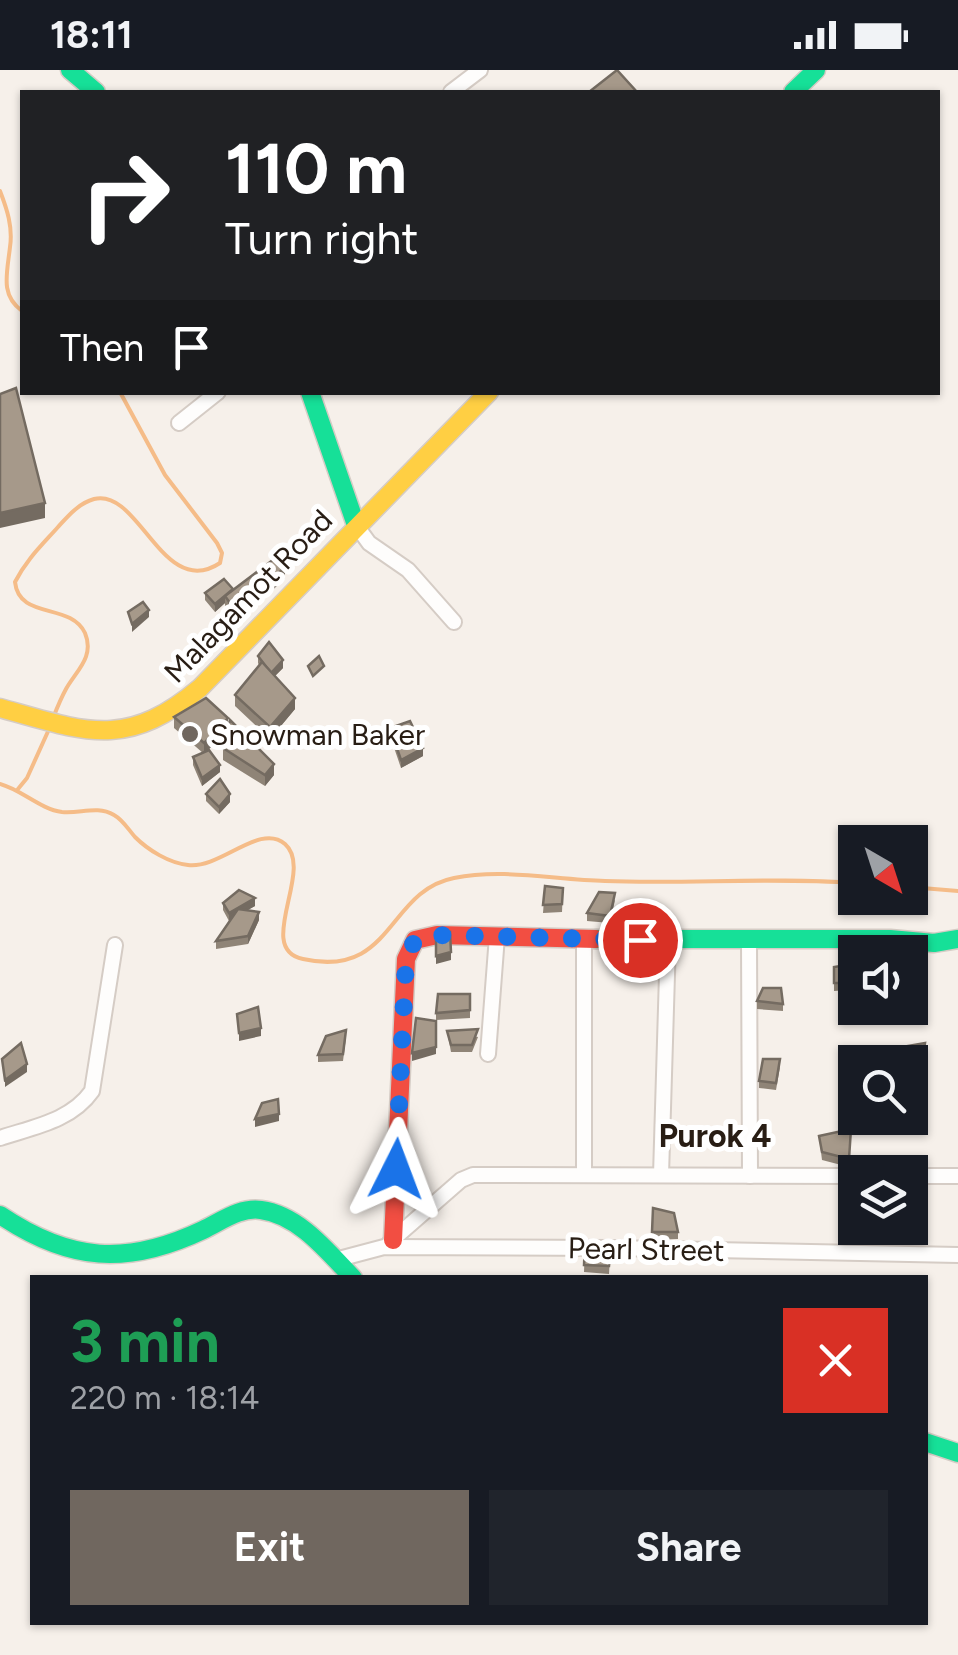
<!DOCTYPE html>
<html lang="en">
<head>
<meta charset="utf-8">
<style>
	:root { --surface:#171b24; --page:#20242c; --text:#f1f3f6; --muted:#9ea1a6; --accent:#70675f }
	body { margin:0; font-family:Figtree,sans-serif; background:var(--page); color:var(--text); height:100vh; display:flex; flex-direction:column; font-size:38px; white-space:nowrap }
	* { box-sizing:border-box; margin:0 }
	p { font-size:32px; color:var(--muted) }
	.icon { flex:none; width:55px; height:55px; fill:none; stroke:currentColor; stroke-width:2; stroke-linecap:round; stroke-linejoin:round }
	.map { position:relative; flex:1; overflow:hidden }
	.drawer { position:absolute; left:30px; top:1205px; width:898px; height:350px; display:flex; flex-direction:column; background:var(--surface); border-radius:0px; box-shadow:0 2px 8px #0004 }
	.drawer>* { flex:none }
	.guide { position:absolute; left:20px; top:20px; width:920px; height:305px; border-radius:0px; box-shadow:0 2px 8px #0004; background:#202124; color:#fff; overflow:hidden }
	.needle { width:65px; rotate:141deg }
	.fabs { position:absolute; left:838px; top:755px; display:grid; gap:20px }
	.fabs a { display:grid; place-items:center; width:90px; height:90px; border-radius:0px; background:var(--surface); box-shadow:0 2px 8px #0004; font-size:50px }
	.pin { position:absolute; display:grid; place-items:center; width:85px; height:85px; color:#fff; margin:-42px; border:5px solid #fff; border-radius:50%; box-shadow:0 2px 10px #0007 }
	.me { position:absolute; width:110px; margin:-55px; rotate:3deg; stroke-linejoin:round; filter:drop-shadow(0 0 8px #0008) }
	.turn { display:flex; align-items:center; gap:35px; height:210px; padding:0 40px; font-size:45px }
	.turn .icon { width:130px; height:130px; stroke-width:2.5 }
	.turn b { display:block; font-size:70px; line-height:85px }
	.then { display:flex; align-items:center; height:95px; padding:0 40px; background:#0003; gap:20px; font-size:38px }
	.round { display:grid; place-items:center; flex:none; width:105px; height:105px; border-radius:0px; background:var(--page) }
	.headline { display:flex; align-items:center; justify-content:space-between; height:170px; padding:0 40px }
	h1 { font-size:60px; font-weight:700; line-height:75px; color:#1e9e55 }
	.button { display:flex; gap:20px; margin-top:auto; padding:20px 40px }
	.button a { flex:1; height:115px; border-radius:0px; background:var(--accent); color:#fff; font-size:40px; font-weight:700; line-height:115px; text-align:center }
	.button a+a { background:var(--page); color:var(--text) }
	.status { display:flex; justify-content:space-between; align-items:center; height:70px; padding:0 50px; background:var(--surface); direction:ltr }
	.status svg { height:28px; fill:currentColor }
	.map>svg:first-child { display:block }
</style>
</head>
<body>
<div class="status"><b>18:11</b><svg viewBox="0 0 49 12"><path d="M0 12V9h3v3zM5 12V6h3v6zM10 12V3h3v9zM15 12V0h3v12zM26 1h20v11H26zM47 4h2v5h-2z"/></svg></div>
<div class="map">
<svg width="958" height="1585" viewBox="0 0 958 1585">
	<rect width="100%" height="100%" fill="#f6f0ea"/>
	<g fill="none" stroke-linecap="round" stroke-linejoin="round">
		<g stroke="#f5bc88" stroke-width="4">
			<path d="M0,121C7,139 13,157 10,177C7,204 0,225 22,241"/>
			<path d="M53,648C57,638 61,628 66,619C76,601 95,587 85,563C70,532 19,550 15,512C26,490 42,475 58,457C68,446 79,433 94,429C139,417 163,531 220,493L222,483L217,473L165,405L120,322"/>
			<path d="M0,714C22,720 40,739 62,742C80,744 97,735 114,745C123,750 128,759 135,767C148,780 169,793 188,795C221,799 260,752 285,774C315,800 254,879 303,889C393,909 387,821 454,808C504,798 555,810 605,811C688,814 772,807 855,813"/>
			<path d="M18,719L27,708L50,657"/>
			<path d="M910,817L958,821"/>
		</g>
		<g stroke="#d5ccc5" stroke-width="18">
			<g id="street">
				<path d="M451,22L480,0"/>
				<path d="M179,353L218,322"/>
				<path d="M356,455L369,473L408,500L454,552"/>
				<path d="M749,870L750,1106"/>
				<path d="M488,984L497,866"/>
				<path d="M0,1068C33,1057 71,1051 92,1021L115,875"/>
				<path d="M584,1105V868"/>
				<path d="M661,1105L668,871"/>
				<path d="M910,1106H958"/>
				<path d="M390,1172L461,1110L473,1105L855,1106"/>
				<path d="M335,1190L384,1177L611,1178L958,1185"/>
			</g>
		</g>
		<g stroke="#d5ccc5" stroke-width="21">
			<g id="fast">
				<path d="M70,0L96,22"/>
				<path d="M793,22L816,0"/>
				<path d="M310,322L356,455"/>
				<path d="M596,869H890L934,873L958,869"/>
				<path d="M0,1145C70,1192 127,1196 203,1160C222,1151 240,1137 261,1140C299,1145 328,1182 353,1208"/>
				<path d="M925,1372L958,1383"/>
			</g>
		</g>
		<g stroke="#d5ccc5" stroke-width="21">
			<path id="slow" d="M0,638C86,662 126,680 200,618L489,322"/>
		</g>
		<g stroke="#d5ccc5" stroke-width="21">
			<path id="jam" d="M393,1170L406,889L415,870L437,865L596,869"/>
		</g>
		<use href="#street" stroke="#fefdfc" stroke-width="14"/>
		<use href="#fast" stroke="#16e098" stroke-width="18"/>
		<use href="#slow" stroke="#ffcf43" stroke-width="18"/>
		<use href="#jam" stroke="#f24e42" stroke-width="18"/>
	</g>
	<g fill="#8f8477">
		<path d="M285,508L237,554L225,537V533L215,542L205,530V523L233,521Z"/>
		<path d="M258,586L283,598L275,606L295,639L270,669L235,636V625L259,595L258,593Z"/>
		<path d="M174,647L228,657L274,705L265,716L223,690V678L227,661L207,681L220,702L202,716L193,695V687L203,683L174,658Z"/>
		<path d="M390,658L423,686L401,698L390,666Z"/>
		<path d="M206,724L230,732L219,744L206,731Z"/>
		<path d="M545,816L563,818L562,842L543,843Z"/>
		<path d="M615,830L610,853L587,851V843Z"/>
		<path d="M223,833L255,836L247,840L259,850L248,874L216,879V871L229,851L223,840Z"/>
		<path d="M834,897L850,913V920L834,921Z"/>
		<path d="M470,924V948L436,950V943Z"/>
		<path d="M757,931L783,934V941L757,939Z"/>
		<path d="M447,961L478,967L472,982H451Z"/>
		<path d="M346,968L343,991L318,992V985Z"/>
		<path d="M925,981L920,1011L910,1007V992Z"/>
		<path d="M780,997L776,1020L759,1018V1011Z"/>
		<path d="M851,1059L849,1097L822,1090L819,1066Z"/>
		<path d="M653,1138L678,1162V1169L652,1170Z"/>
		<path d="M585,1172L611,1174L609,1204L584,1202Z"/>
	</g>
	<g fill="#746b61">
		<path d="M45,433V448L0,458V443Z"/>
		<path d="M285,497V508L237,554V543Z"/>
		<path d="M225,526V533L215,542V534Z"/>
		<path d="M149,540V547L132,562V554Z"/>
		<path d="M283,590V598L271,610V603Z"/>
		<path d="M295,628V639L270,669V657Z"/>
		<path d="M228,648V660L204,684V673Z"/>
		<path d="M423,678V686L401,698V690Z"/>
		<path d="M274,694V705L265,716V705Z"/>
		<path d="M220,695V702L202,716V708Z"/>
		<path d="M230,724V732L219,744V737Z"/>
		<path d="M255,828V836L229,851V843Z"/>
		<path d="M259,842V850L248,874V866Z"/>
		<path d="M451,882V890L436,894V886Z"/>
		<path d="M261,958V966L239,971V963Z"/>
		<path d="M436,977V984L412,991V983Z"/>
		<path d="M27,994V1002L5,1017V1010Z"/>
		<path d="M279,1044V1051L255,1057V1049Z"/>
	</g>
	<g fill="#a6998a" stroke="#746b61" stroke-width="2.5">
		<path d="M617,0L637,22H589Z"/>
		<path d="M16,318L45,433L0,443V324Z"/>
		<path d="M278,486L285,497L237,543L225,526Z"/>
		<path d="M224,509L233,519L215,534L205,523Z"/>
		<path d="M143,532L149,540L132,554L128,542Z"/>
		<path d="M269,572L283,590L271,603L258,586Z"/>
		<path d="M319,586L324,596L313,606L308,596Z"/>
		<path d="M262,592L295,628L270,657L235,625Z"/>
		<path d="M206,628L228,648L204,673L174,647Z"/>
		<path d="M230,650L274,694L265,705L223,678Z"/>
		<path d="M410,651L423,678L401,690L390,658Z"/>
		<path d="M209,680L220,695L202,708L193,687Z"/>
		<path d="M220,709L230,724L219,737L206,724Z"/>
		<path d="M545,816L563,818L562,834L543,835Z"/>
		<path d="M239,820L255,828L229,843L223,833Z"/>
		<path d="M599,822L615,823L610,846L587,843Z"/>
		<path d="M238,839L259,842L248,866L216,871Z"/>
		<path d="M450,862L451,882L436,886V865Z"/>
		<path d="M847,895L850,913H834V897Z"/>
		<path d="M763,918H781L783,934L757,931Z"/>
		<path d="M438,924H470V940L436,943Z"/>
		<path d="M258,937L261,958L239,963L237,944Z"/>
		<path d="M416,948L436,951V977L412,983Z"/>
		<path d="M478,959L472,975H451L447,961Z"/>
		<path d="M346,960L343,984L318,985L326,966Z"/>
		<path d="M21,973L27,994L5,1010L2,989Z"/>
		<path d="M925,973L920,1004L910,999V992H903L902,977Z"/>
		<path d="M763,989H780L776,1013L759,1011Z"/>
		<path d="M278,1029L279,1044L255,1049L262,1033Z"/>
		<path d="M851,1059L849,1089L822,1082L819,1066Z"/>
		<path d="M653,1138L674,1143L678,1162H652Z"/>
		<path d="M585,1172L611,1174L609,1196L584,1195Z"/>
	</g>
	<g fill="none" stroke-linecap="round" stroke-linejoin="round">
		<path stroke="#1a73e8" stroke-width="18" stroke-dasharray="0 32.4" d="M396,1099L406,889L415,870L437,865L640,870"/>
	</g>
	<circle fill="#70675f" stroke="#fff" stroke-width="4" cx="190" cy="664" r="10"/>
	<g text-anchor="middle" dominant-baseline="central" stroke-width="10" stroke-linejoin="round" paint-order="stroke">
		<g font-size="30" fill="#281d14" stroke="#fff">
			<text transform="translate(248 526) rotate(-46)">Malagamot Road</text>
			<text transform="translate(646 1179) rotate(1)">Pearl Street</text>
		</g>
		<g font-size="30" fill="#281d14" stroke="#fff" text-anchor="start">
			<text x="210" y="664">Snowman Baker</text>
		</g>
		<g font-size="32" font-weight="bold" fill="#281d14" stroke="#fff">
			<text x="715" y="1066">Purok 4</text>
		</g>
	</g>
</svg>
<div class="fabs">
<a><svg class="needle" viewBox="-14 -14 28 28"><path d="M0-13l5 13h-10z" fill="#e53935"/><path d="M0 13l5-13h-10z" fill="#9ea1a6"/></svg></a>
<a><svg class="icon" aria-label="sound" viewBox="0 0 24 24"><path d="M4 9h4l5-4v14l-5-4H4zM17 9q2 3 0 6"/></svg></a>
<a><svg class="icon" aria-label="search" viewBox="0 0 24 24"><circle cx="10" cy="10" r="6"/><path d="M15 15l6 6"/></svg></a>
<a><svg class="icon" aria-label="layers" viewBox="0 0 24 24"><path d="M12 4l9 5-9 5-9-5zM3 14l9 5 9-5"/></svg></a>
</div>
<div class="pin" style="left:640px;top:870px;background:#d93025"><svg class="icon" aria-label="arrive" viewBox="0 0 24 24"><path d="M6 21V4h12l-3 4 3 4H6"/></svg></div>
<svg class="me" style="left:396px;top:1099px" viewBox="-20 -20 40 40"><path d="M0-17L14 15 0 8-14 15z" fill="#1a73e8" stroke="#fff" stroke-width="4"/></svg>
<div class="guide">
<div class="turn"><svg class="icon" aria-label="right" viewBox="0 0 24 24"><path d="M7 20v-9h11M14 6l5 5-5 5"/></svg><div><b>110 m</b>Turn right</div></div>
<div class="then">Then<svg class="icon" aria-label="arrive" viewBox="0 0 24 24"><path d="M6 21V4h12l-3 4 3 4H6"/></svg></div>
</div>
<section class="drawer">
<div class="headline"><div><h1>3 min</h1><p>220 m · 18:14</p></div><a class="round" style="background:#d93025;color:#fff"><svg class="icon" aria-label="close" viewBox="0 0 24 24"><path d="M6 6l12 12M18 6L6 18"/></svg></a></div>
<div class="button"><a>Exit</a><a>Share</a></div>
</section>
</div>
</body>
</html>
